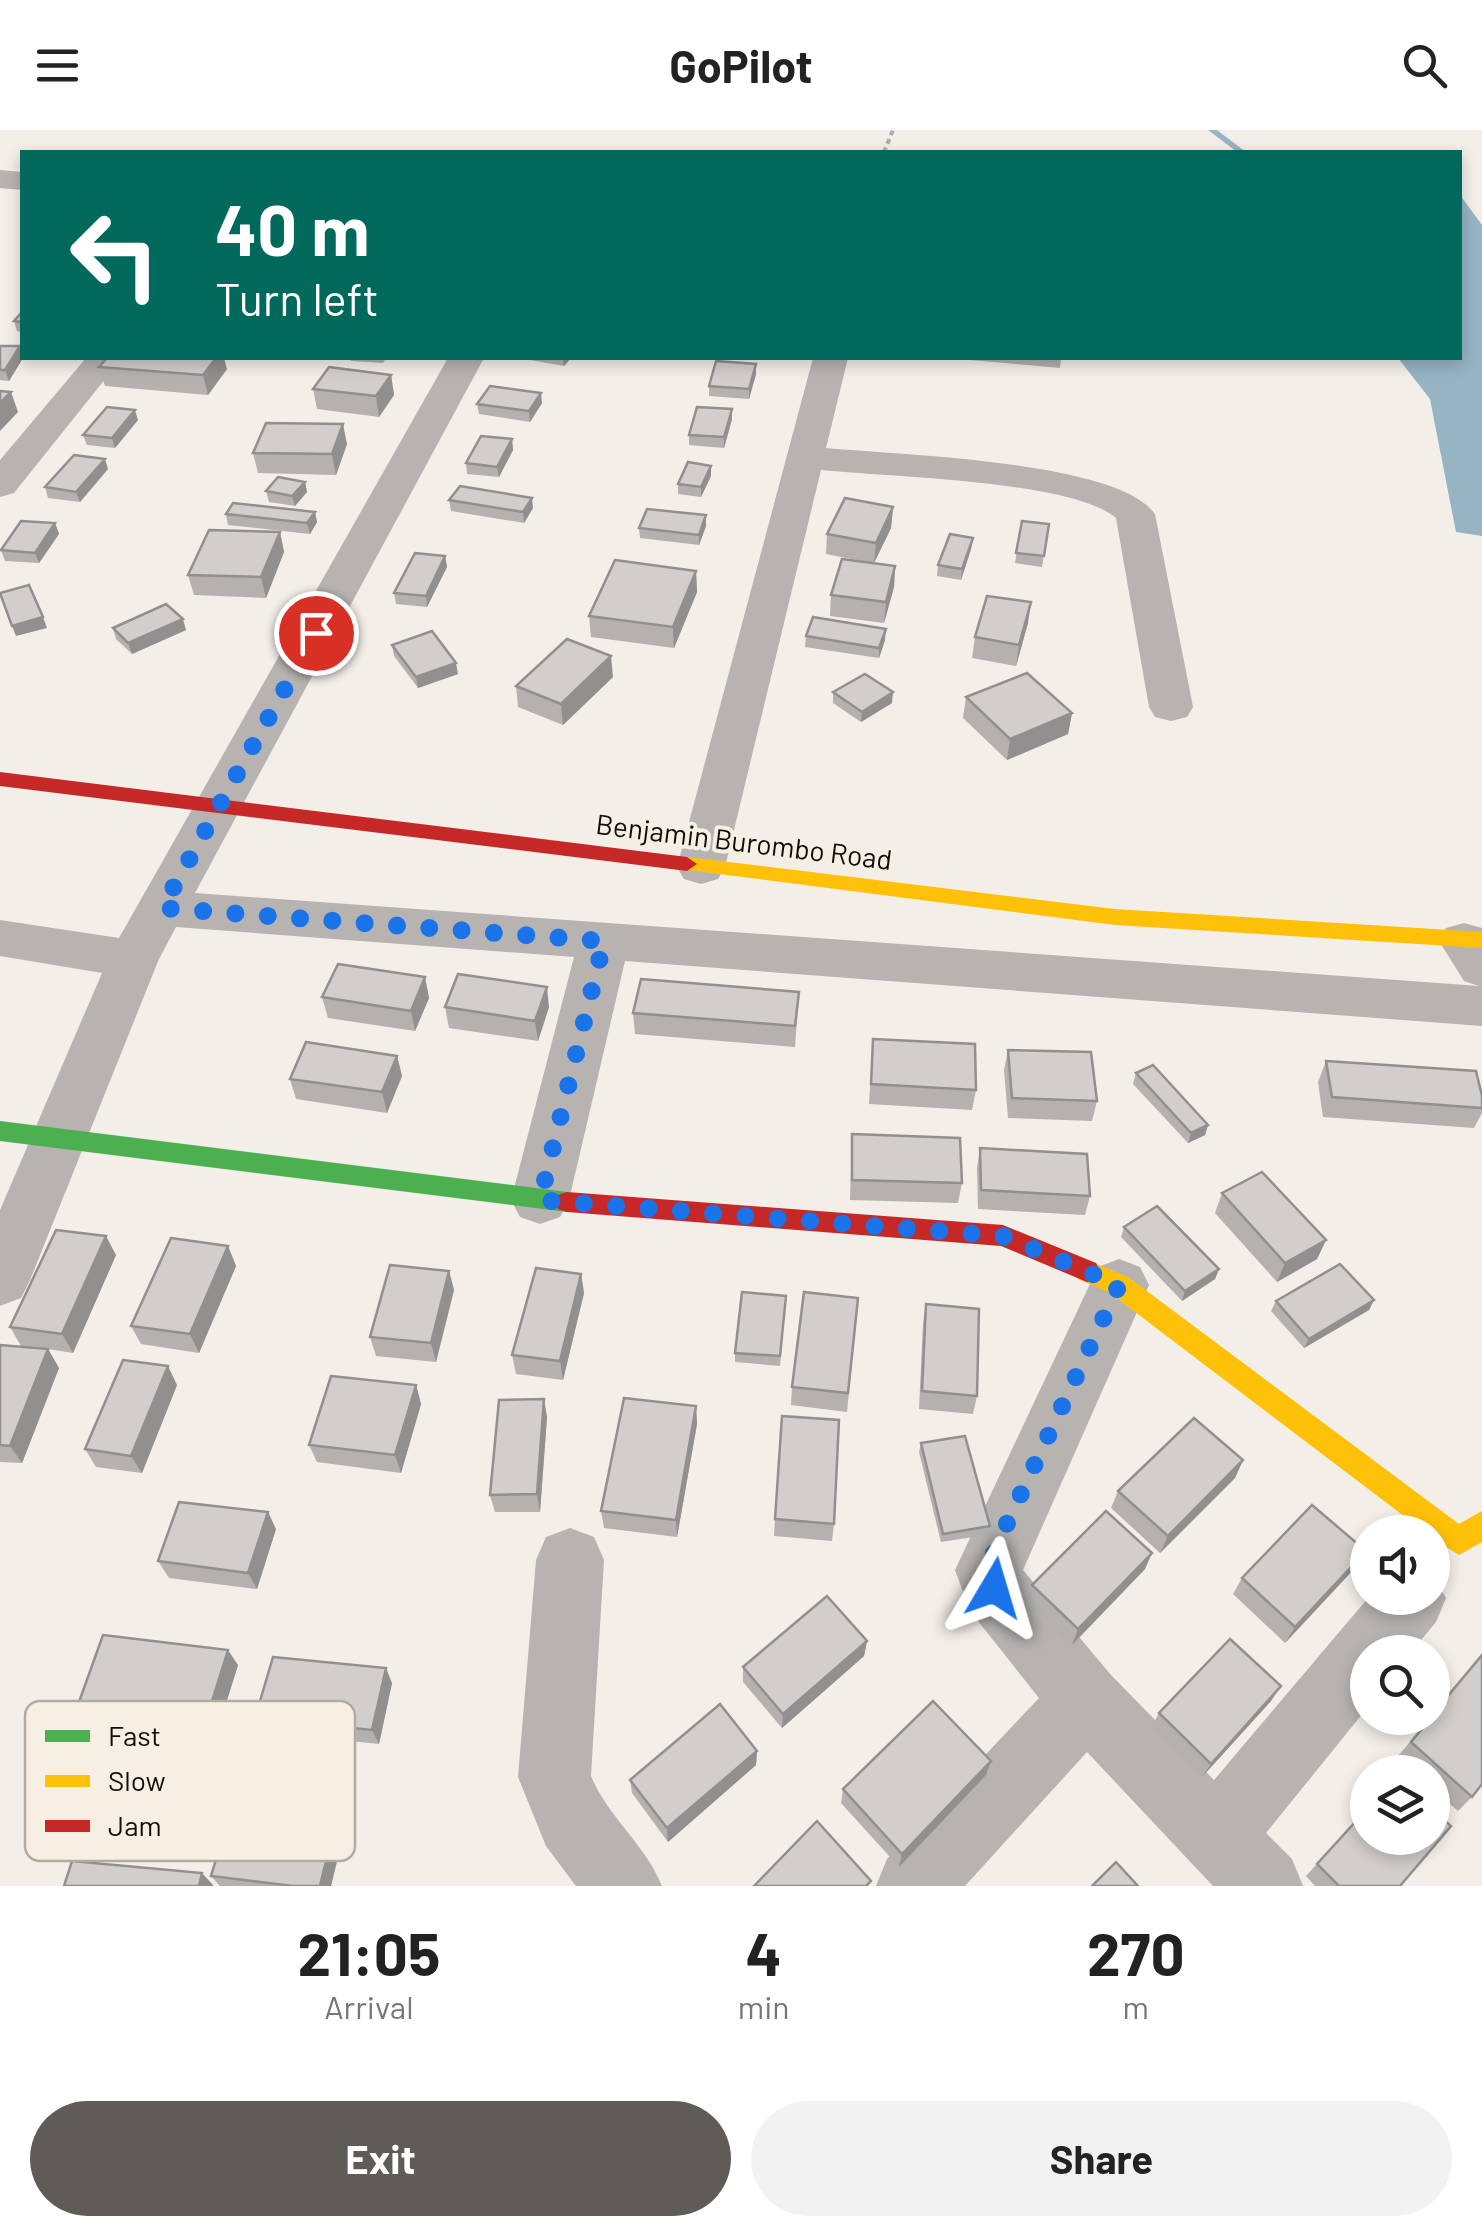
<!DOCTYPE html>
<html lang="en">
<head>
<meta charset="utf-8">
<style>
	:root { --surface:#fff; --page:#f2f2f2; --text:#222; --muted:#767676; --accent:#5f5b57 }
	body { margin:0; font-family:Barlow,sans-serif; background:var(--page); color:var(--text); height:100vh; display:flex; flex-direction:column; font-size:38px; white-space:nowrap }
	* { box-sizing:border-box; margin:0 }
	p { font-size:32px; color:var(--muted) }
	.icon { flex:none; width:55px; height:55px; fill:none; stroke:currentColor; stroke-width:2; stroke-linecap:round; stroke-linejoin:round }
	.map { position:relative; height:1756px; overflow:hidden }
	.details { display:flex; flex-direction:column; background:var(--surface); flex:1 }
	.details>* { flex:none }
	.top-card { position:absolute; left:20px; top:20px; width:1442px; height:210px; border-radius:0px; box-shadow:0 5px 15px #0003; background:#00695c; color:#fff; overflow:hidden }
	.controls { position:absolute; left:1350px; top:1385px; display:grid; gap:20px }
	.controls a { display:grid; place-items:center; width:100px; height:100px; border-radius:50%; background:var(--surface); box-shadow:0 5px 15px #0003; font-size:50px }
	.pin { position:absolute; display:grid; place-items:center; width:85px; height:85px; color:#fff; margin:-42px; border:5px solid #fff; border-radius:50%; box-shadow:0 2px 10px #0007 }
	.me { position:absolute; width:110px; margin:-55px; rotate:7deg; stroke-linejoin:round; filter:drop-shadow(0 0 8px #0008) }
	.turn { display:flex; align-items:center; gap:35px; height:210px; padding:0 30px; font-size:45px }
	.turn .icon { width:130px; height:130px; stroke-width:2.5 }
	.turn b { display:block; font-size:70px; line-height:85px }
	.eta { display:flex; justify-content:space-evenly; align-items:center; height:170px; text-align:center }
	.eta b { font-size:60px; font-weight:700; line-height:70px }
	.action { display:flex; gap:20px; margin-top:auto; padding:20px 30px }
	.action a { flex:1; height:115px; border-radius:60px; background:var(--accent); color:#fff; font-size:40px; font-weight:700; line-height:115px; text-align:center }
	.action a+a { background:var(--page); color:var(--text) }
	header { display:flex; justify-content:space-between; align-items:center; height:130px; padding:0 30px; background:var(--surface); font-size:45px; font-weight:700 }
	.map>svg:first-child { display:block }
</style>
</head>
<body>
<header><svg class="icon" aria-label="menu" viewBox="0 0 24 24"><path d="M4 6h16M4 12h16M4 18h16"/></svg>GoPilot<svg class="icon" aria-label="search" viewBox="0 0 24 24"><circle cx="10" cy="10" r="6"/><path d="M15 15l6 6"/></svg></header>
<div class="map">
<svg width="1482" height="1756" viewBox="0 0 1482 1756">
	<rect width="100%" height="100%" fill="#f3eee8"/>
	<path fill="#96b4c4" d="M1460,65L1482,95V406L1456,402L1430,269L1398,228H1460Z"/>
	<g fill="none" stroke-linecap="round" stroke-linejoin="round">
		<path fill="#96b4c4" fill-rule="evenodd" d="M1208,0H1217L1246,22H1237Z"/>
		<path stroke="#aeadaa" stroke-width="4" stroke-dasharray="5 4" stroke-linecap="butt" d="M884,22L893,0"/>
		<g fill="#b6b3b1" fill-rule="evenodd">
			<path d="M0,40L22,42V60L0,58Z"/>
			<path d="M86,228H122L14,363L0,367V330Z"/>
			<path d="M448,228H484L195,763L1479,856L1464,851L1439,811L1446,798L1464,793L1482,798V896L625,831L569,1070L560,1087L540,1094L520,1087L511,1070L574,827L176,797L159,829L30,1150L21,1168L0,1176V1080L102,843L0,826V790L119,808Z"/>
			<path d="M813,228H848L826,318C895,325 1117,330 1155,384L1193,577L1187,587L1171,591L1155,587L1149,577L1116,388C1071,350 886,347 821,340L725,737L718,749L701,754L684,749L677,737Z"/>
			<path d="M1119,1129L1140,1137L1149,1155L1023,1440L1111,1545L1214,1650L1368,1468H1432V1443L1446,1468L1436,1492L1411,1522H1368V1577L1266,1703L1292,1729L1303,1756H1213L1087,1622L965,1756H876L887,1729L1039,1568L970,1481L955,1440L1098,1137Z"/>
			<path d="M570,1398L594,1407L604,1430L591,1646C608,1687 645,1714 662,1756H576L546,1716L518,1647L536,1430L546,1407Z"/>
		</g>
		<path fill="#4caf50" fill-rule="evenodd" d="M0,991L567,1062L576,1065L579,1072L576,1079L567,1082L0,1011Z"/>
		<g fill="#ffc107" fill-rule="evenodd">
			<path d="M687,727L1115,779L1482,802V818L1115,795L680,739L677,734Z"/>
			<path d="M1087,1130L1128,1147L1459,1394L1482,1381V1412L1459,1425L1432,1408V1402H1425L1110,1163L1078,1149L1074,1141L1078,1133Z"/>
		</g>
		<g fill="#c62828" fill-rule="evenodd">
			<path d="M0,642L687,727L697,734L687,741L0,656Z"/>
			<path d="M567,1062L1003,1095L1096,1133L1100,1141L1096,1149L1087,1152L1001,1116L567,1082L558,1079L555,1072L558,1065Z"/>
		</g>
	</g>
	<g fill="#b4b1af">
		<path d="M22,182V202L17,201L14,191Z"/>
		<path d="M0,216H20L22,223L23,228L9,251L0,250Z"/>
		<path d="M350,228H386L383,233L351,231Z"/>
		<path d="M519,228H571L564,236Z"/>
		<path d="M948,228H1061L1060,238Z"/>
		<path d="M756,234V244L749,269L709,266V256Z"/>
		<path d="M99,237L227,239L208,265L105,256Z"/>
		<path d="M391,245L394,265L379,287L317,279L313,259Z"/>
		<path d="M542,273L530,292L479,284L477,274Z"/>
		<path d="M732,289L724,318L689,315V305Z"/>
		<path d="M138,290L115,318L87,315L83,305Z"/>
		<path d="M512,309L513,320L499,347L467,344L466,333Z"/>
		<path d="M347,314L336,345L258,343L253,323Z"/>
		<path d="M711,336V346L701,367L678,364V354Z"/>
		<path d="M108,339L80,372L48,368L45,357Z"/>
		<path d="M305,352L307,362L295,376L269,372L266,361Z"/>
		<path d="M449,370L533,378L524,393L451,381Z"/>
		<path d="M893,377L891,398L874,433L895,436L894,457L884,493L830,486L831,465L872,433L826,424L827,404Z"/>
		<path d="M315,382L317,392L310,404L228,395L226,384Z"/>
		<path d="M706,385V396L699,415L640,408L639,398Z"/>
		<path d="M1022,391L1049,394L1042,437L1015,433Z"/>
		<path d="M55,393L59,404L39,433L5,431L1,420Z"/>
		<path d="M280,402L284,422L266,468L194,465L188,445Z"/>
		<path d="M973,408L971,419L961,450L937,446L938,435Z"/>
		<path d="M445,426L447,437L427,477L396,474L394,463Z"/>
		<path d="M696,441L697,462L674,518L591,507L589,486Z"/>
		<path d="M1028,493L1016,536L972,528L975,507Z"/>
		<path d="M113,498L186,500L132,524L116,509Z"/>
		<path d="M806,506L885,510L879,528L805,517Z"/>
		<path d="M392,515L458,544L418,558L394,526Z"/>
		<path d="M613,547L563,595L518,577L516,556Z"/>
		<path d="M833,562L892,573L861,592L833,573Z"/>
		<path d="M966,567L1072,583L1068,604L1007,630L963,588Z"/>
		<path d="M425,847L429,868L415,901L328,888L322,867Z"/>
		<path d="M799,862L795,917L635,904L633,883Z"/>
		<path d="M445,877H549L538,911L449,898Z"/>
		<path d="M873,909L976,960L972,980L869,974Z"/>
		<path d="M1008,920L1097,971L1092,991L1008,988L1004,940Z"/>
		<path d="M397,926L402,946L387,983L296,969L290,949Z"/>
		<path d="M1326,931L1482,966V983L1474,998L1323,987L1318,952Z"/>
		<path d="M1136,943L1208,995L1205,1005L1188,1013L1133,954Z"/>
		<path d="M852,1004L962,1053L958,1073L850,1070Z"/>
		<path d="M980,1018L1090,1066L1085,1085L978,1079L977,1038Z"/>
		<path d="M1222,1063L1326,1110L1317,1129L1277,1152L1215,1083Z"/>
		<path d="M1124,1097L1219,1139L1215,1149L1182,1171L1121,1107Z"/>
		<path d="M228,1116L236,1136L199,1223L141,1214L131,1196Z"/>
		<path d="M116,1125L73,1223L48,1219L59,1238L22,1333L0,1332V1215L41,1218L21,1216L10,1197Z"/>
		<path d="M449,1141L454,1160L436,1232L376,1226L370,1207Z"/>
		<path d="M581,1144L584,1163L563,1250L516,1244L512,1225Z"/>
		<path d="M786,1166L780,1236L735,1232V1223Z"/>
		<path d="M858,1168L847,1282L791,1275L792,1257Z"/>
		<path d="M1374,1170L1369,1180L1304,1218L1271,1181L1276,1171Z"/>
		<path d="M926,1174L977,1266L973,1284L919,1279L923,1193Z"/>
		<path d="M177,1255L142,1343L96,1337L85,1319Z"/>
		<path d="M416,1255L421,1274L401,1343L317,1332L309,1315Z"/>
		<path d="M696,1276L697,1294L677,1407L604,1398L601,1381Z"/>
		<path d="M547,1287L540,1382H495L490,1365Z"/>
		<path d="M921,1313L990,1396L987,1405L941,1412L919,1322Z"/>
		<path d="M1243,1330L1235,1348L1160,1423L1111,1378L1118,1361Z"/>
		<path d="M775,1389L834,1394L832,1411L774,1406Z"/>
		<path d="M276,1399L257,1459L169,1448L158,1431Z"/>
		<path d="M1355,1438L1285,1513L1233,1464L1242,1448Z"/>
		<path d="M1145,1439L1072,1515L1027,1471L1032,1455Z"/>
		<path d="M867,1511L864,1526L782,1598L743,1552V1537Z"/>
		<path d="M238,1535L217,1602L91,1587L79,1572Z"/>
		<path d="M392,1553L379,1614L264,1602L255,1588Z"/>
		<path d="M1271,1571L1202,1647L1151,1598L1159,1583Z"/>
		<path d="M1430,1588L1472,1667L1458,1681L1432,1658V1642H1416L1398,1626Z"/>
		<path d="M244,1621L222,1696L110,1682L97,1669Z"/>
		<path d="M757,1621L756,1635L668,1712L632,1663L630,1650Z"/>
		<path d="M986,1645L899,1737L841,1673L843,1659Z"/>
		<path d="M1368,1678L1400,1756H1315L1306,1746Z"/>
		<path d="M344,1702L331,1756H220L211,1746Z"/>
	</g>
	<g fill="#92908f">
		<path d="M20,216L23,228L9,251L5,240Z"/>
		<path d="M216,228H224L227,239L208,265L203,245Z"/>
		<path d="M563,228H571L564,236Z"/>
		<path d="M756,234V244L749,269V259Z"/>
		<path d="M391,245L394,265L379,287L376,266Z"/>
		<path d="M11,262L18,282L0,301V273Z"/>
		<path d="M541,263L542,273L530,292L529,281Z"/>
		<path d="M732,279V289L724,318V307Z"/>
		<path d="M135,280L138,290L115,318L112,308Z"/>
		<path d="M343,294L347,314L336,345L332,324Z"/>
		<path d="M512,309L513,320L499,347L497,337Z"/>
		<path d="M105,329L108,339L80,372L76,362Z"/>
		<path d="M711,336V346L701,367V357Z"/>
		<path d="M305,352L307,362L295,376L292,366Z"/>
		<path d="M532,368L533,378L524,393L523,382Z"/>
		<path d="M893,377L891,398L874,433L876,413Z"/>
		<path d="M315,382L317,392L310,404L307,393Z"/>
		<path d="M706,385V396L699,415V405Z"/>
		<path d="M55,393L59,404L39,433L35,423Z"/>
		<path d="M280,402L284,422L266,468L261,447Z"/>
		<path d="M973,408L971,419L961,450L962,439Z"/>
		<path d="M445,426L447,437L427,477L426,466Z"/>
		<path d="M895,436L894,457L884,493L886,472Z"/>
		<path d="M696,441L697,462L674,518L673,497Z"/>
		<path d="M1031,472L1028,493L1016,536L1019,515Z"/>
		<path d="M43,487L47,498L16,506L12,496Z"/>
		<path d="M183,489L186,500L132,524L128,513Z"/>
		<path d="M886,499L885,510L879,528V518Z"/>
		<path d="M611,526L613,547L563,595L561,574Z"/>
		<path d="M456,533L458,544L418,558L416,547Z"/>
		<path d="M893,562L892,573L861,592L862,582Z"/>
		<path d="M1072,583L1068,604L1007,630L1010,609Z"/>
		<path d="M425,847L429,868L415,901L411,881Z"/>
		<path d="M547,857L549,877L538,911L535,891Z"/>
		<path d="M397,926L402,946L387,983L382,962Z"/>
		<path d="M1208,995L1205,1005L1188,1013L1191,1003Z"/>
		<path d="M106,1106L116,1125L73,1223L62,1204Z"/>
		<path d="M1326,1110L1317,1129L1277,1152L1285,1133Z"/>
		<path d="M228,1116L236,1136L199,1223L190,1204Z"/>
		<path d="M1219,1139L1215,1149L1182,1171L1185,1161Z"/>
		<path d="M449,1141L454,1160L436,1232L431,1213Z"/>
		<path d="M581,1144L584,1163L563,1250L560,1231Z"/>
		<path d="M1374,1170L1369,1180L1304,1218L1309,1209Z"/>
		<path d="M48,1219L59,1238L22,1333L10,1316Z"/>
		<path d="M168,1236L177,1255L142,1343L131,1326Z"/>
		<path d="M416,1255L421,1274L401,1343L395,1325Z"/>
		<path d="M544,1269L547,1287L540,1382L537,1364Z"/>
		<path d="M696,1276L697,1294L677,1407L676,1390Z"/>
		<path d="M1243,1330L1235,1348L1160,1423L1168,1406Z"/>
		<path d="M268,1382L276,1399L257,1459L248,1443Z"/>
		<path d="M1366,1421L1355,1438L1285,1513L1295,1497Z"/>
		<path d="M1152,1423L1145,1439L1072,1515L1078,1499Z"/>
		<path d="M867,1511L864,1526L782,1598L783,1584Z"/>
		<path d="M228,1520L238,1535L217,1602L207,1587Z"/>
		<path d="M386,1538L392,1553L379,1614L372,1600Z"/>
		<path d="M1281,1556L1271,1571L1202,1647L1211,1634Z"/>
		<path d="M234,1607L244,1621L222,1696L212,1683Z"/>
		<path d="M757,1621L756,1635L668,1712L667,1698Z"/>
		<path d="M991,1631L986,1645L899,1737L902,1724Z"/>
		<path d="M336,1689L344,1702L331,1756H320Z"/>
		<path d="M202,1743L213,1755V1756H199Z"/>
	</g>
	<g fill="#d1cecc" stroke="#92908f" stroke-width="2.5">
		<path d="M22,182V192L14,191Z"/>
		<path d="M0,216H20L5,240H0Z"/>
		<path d="M107,228H216L203,245L99,237Z"/>
		<path d="M716,231L756,234L749,259L709,256Z"/>
		<path d="M329,237L391,245L376,266L313,259Z"/>
		<path d="M490,256L541,263L529,281L477,274Z"/>
		<path d="M0,261L11,262L0,273Z"/>
		<path d="M107,277L135,280L112,308L83,305Z"/>
		<path d="M697,277L732,279L724,307L689,305Z"/>
		<path d="M266,293L343,294L332,324L253,323Z"/>
		<path d="M481,306L512,309L497,337L466,333Z"/>
		<path d="M74,325L105,329L76,362L45,357Z"/>
		<path d="M688,332L711,336L701,357L678,354Z"/>
		<path d="M278,347L305,352L292,366L266,361Z"/>
		<path d="M460,356L532,368L523,382L449,370Z"/>
		<path d="M845,368L893,377L876,413L827,404Z"/>
		<path d="M233,373L315,382L307,393L226,384Z"/>
		<path d="M647,379L706,385L699,405L639,398Z"/>
		<path d="M21,391L55,393L35,423L1,420Z"/>
		<path d="M1022,391L1049,394L1044,426L1016,423Z"/>
		<path d="M209,400L280,402L261,447L188,445Z"/>
		<path d="M950,404L973,408L962,439L938,435Z"/>
		<path d="M415,423L445,426L426,466L394,463Z"/>
		<path d="M842,429L895,436L886,472L831,465Z"/>
		<path d="M615,430L696,441L673,497L589,486Z"/>
		<path d="M29,455L43,487L12,496L0,463Z"/>
		<path d="M987,466L1031,472L1019,515L975,507Z"/>
		<path d="M166,474L183,489L128,513L113,498Z"/>
		<path d="M813,487L886,499L879,518L806,506Z"/>
		<path d="M432,501L456,533L416,547L392,515Z"/>
		<path d="M567,509L611,526L561,574L516,556Z"/>
		<path d="M1027,543L1072,583L1010,609L966,567Z"/>
		<path d="M865,544L893,562L862,582L833,562Z"/>
		<path d="M338,834L425,847L411,881L322,867Z"/>
		<path d="M458,844L547,857L535,891L445,877Z"/>
		<path d="M641,849L799,862L795,896L633,883Z"/>
		<path d="M873,909L975,914L976,960L871,954Z"/>
		<path d="M306,912L397,926L382,962L290,949Z"/>
		<path d="M1008,920L1091,922L1097,971L1012,968Z"/>
		<path d="M1326,931L1476,941L1482,966V978L1332,967Z"/>
		<path d="M1153,935L1208,995L1191,1003L1136,943Z"/>
		<path d="M852,1004L960,1008L962,1053L852,1050Z"/>
		<path d="M980,1018L1087,1024L1090,1066L981,1060Z"/>
		<path d="M1262,1042L1326,1110L1285,1133L1222,1063Z"/>
		<path d="M1157,1076L1219,1139L1185,1161L1124,1097Z"/>
		<path d="M56,1100L106,1106L62,1204L10,1197Z"/>
		<path d="M171,1108L228,1116L190,1204L131,1196Z"/>
		<path d="M1340,1134L1374,1170L1309,1209L1276,1171Z"/>
		<path d="M390,1135L449,1141L431,1213L370,1207Z"/>
		<path d="M536,1138L581,1144L560,1231L512,1225Z"/>
		<path d="M742,1162L786,1166L780,1226L735,1223Z"/>
		<path d="M804,1162L858,1168L848,1263L792,1257Z"/>
		<path d="M926,1174L979,1179L977,1266L922,1261Z"/>
		<path d="M0,1215L48,1219L10,1316L0,1315Z"/>
		<path d="M123,1230L168,1236L131,1326L85,1319Z"/>
		<path d="M331,1246L416,1255L395,1325L309,1315Z"/>
		<path d="M624,1268L696,1276L676,1390L601,1381Z"/>
		<path d="M544,1269L537,1364L490,1365L499,1270Z"/>
		<path d="M782,1286L839,1290L834,1394L775,1389Z"/>
		<path d="M1194,1288L1243,1330L1168,1406L1118,1361Z"/>
		<path d="M965,1306L990,1396L943,1404L921,1313Z"/>
		<path d="M179,1372L268,1382L248,1443L158,1431Z"/>
		<path d="M1312,1375L1366,1421L1295,1497L1242,1448Z"/>
		<path d="M1106,1381L1152,1423L1078,1499L1032,1455Z"/>
		<path d="M827,1466L867,1511L783,1584L743,1537Z"/>
		<path d="M103,1505L228,1520L207,1587L79,1572Z"/>
		<path d="M1230,1509L1281,1556L1211,1634L1159,1583Z"/>
		<path d="M1482,1525V1654L1472,1667L1411,1612L1431,1588H1432V1585Z"/>
		<path d="M273,1527L386,1538L372,1600L255,1588Z"/>
		<path d="M933,1571L991,1631L902,1724L843,1659Z"/>
		<path d="M720,1574L757,1621L667,1698L630,1650Z"/>
		<path d="M232,1677L336,1689L320,1756H293L211,1746Z"/>
		<path d="M1368,1678V1708H1432V1679L1451,1696L1400,1756H1339L1317,1734Z"/>
		<path d="M817,1691L871,1751L866,1756H754Z"/>
		<path d="M72,1731L202,1743L199,1756H64Z"/>
		<path d="M1116,1732L1138,1756H1092Z"/>
	</g>
	<g fill="none" stroke-linecap="round" stroke-linejoin="round">
		<path stroke="#1a73e8" stroke-width="18" stroke-dasharray="0 32.4" d="M316,503L162,778L604,811L540,1070L1003,1106L1119,1155L996,1417L989,1440L994,1458"/>
	</g>
	<g text-anchor="middle" dominant-baseline="central" stroke-width="8" stroke-linejoin="round" paint-order="stroke">
		<g font-size="28" fill="#0f0c09" stroke="#f7efe4">
			<text transform="translate(744 711) rotate(7)">Benjamin Burombo Road</text>
		</g>
	</g>
	<rect x="25" y="1571" width="330" height="160" rx="15" fill="#f7efe4" stroke="#b1aba2" stroke-width="2.5"/>
	<rect x="45" y="1600" width="45" height="12" fill="#4caf50"/>
	<rect x="45" y="1645" width="45" height="12" fill="#ffc107"/>
	<rect x="45" y="1690" width="45" height="12" fill="#c62828"/>
	<g font-size="28" fill="#0f0c09">
		<text x="108" y="1616">Fast</text>
		<text x="108" y="1661">Slow</text>
		<text x="108" y="1706">Jam</text>
	</g>
</svg>
<div class="controls">
<a><svg class="icon" aria-label="sound" viewBox="0 0 24 24"><path d="M4 9h4l5-4v14l-5-4H4zM17 9q2 3 0 6"/></svg></a>
<a><svg class="icon" aria-label="search" viewBox="0 0 24 24"><circle cx="10" cy="10" r="6"/><path d="M15 15l6 6"/></svg></a>
<a><svg class="icon" aria-label="layers" viewBox="0 0 24 24"><path d="M12 4l9 5-9 5-9-5zM3 14l9 5 9-5"/></svg></a>
</div>
<div class="pin" style="left:316px;top:503px;background:#d93025"><svg class="icon" aria-label="arrive" viewBox="0 0 24 24"><path d="M6 21V4h12l-3 4 3 4H6"/></svg></div>
<svg class="me" style="left:994px;top:1458px" viewBox="-20 -20 40 40"><path d="M0-17L14 15 0 8-14 15z" fill="#1a73e8" stroke="#fff" stroke-width="4"/></svg>
<div class="top-card">
<div class="turn"><svg class="icon" aria-label="left" viewBox="0 0 24 24"><path d="M17 20v-9H6M10 6l-5 5 5 5"/></svg><div><b>40 m</b>Turn left</div></div>
</div>
</div>
<section class="details">
<div class="eta">
<div><b>21:05</b><p>Arrival</p></div>
<div><b>4</b><p>min</p></div>
<div><b>270</b><p>m</p></div>
</div>
<div class="action"><a>Exit</a><a>Share</a></div>
</section>
</body>
</html>
